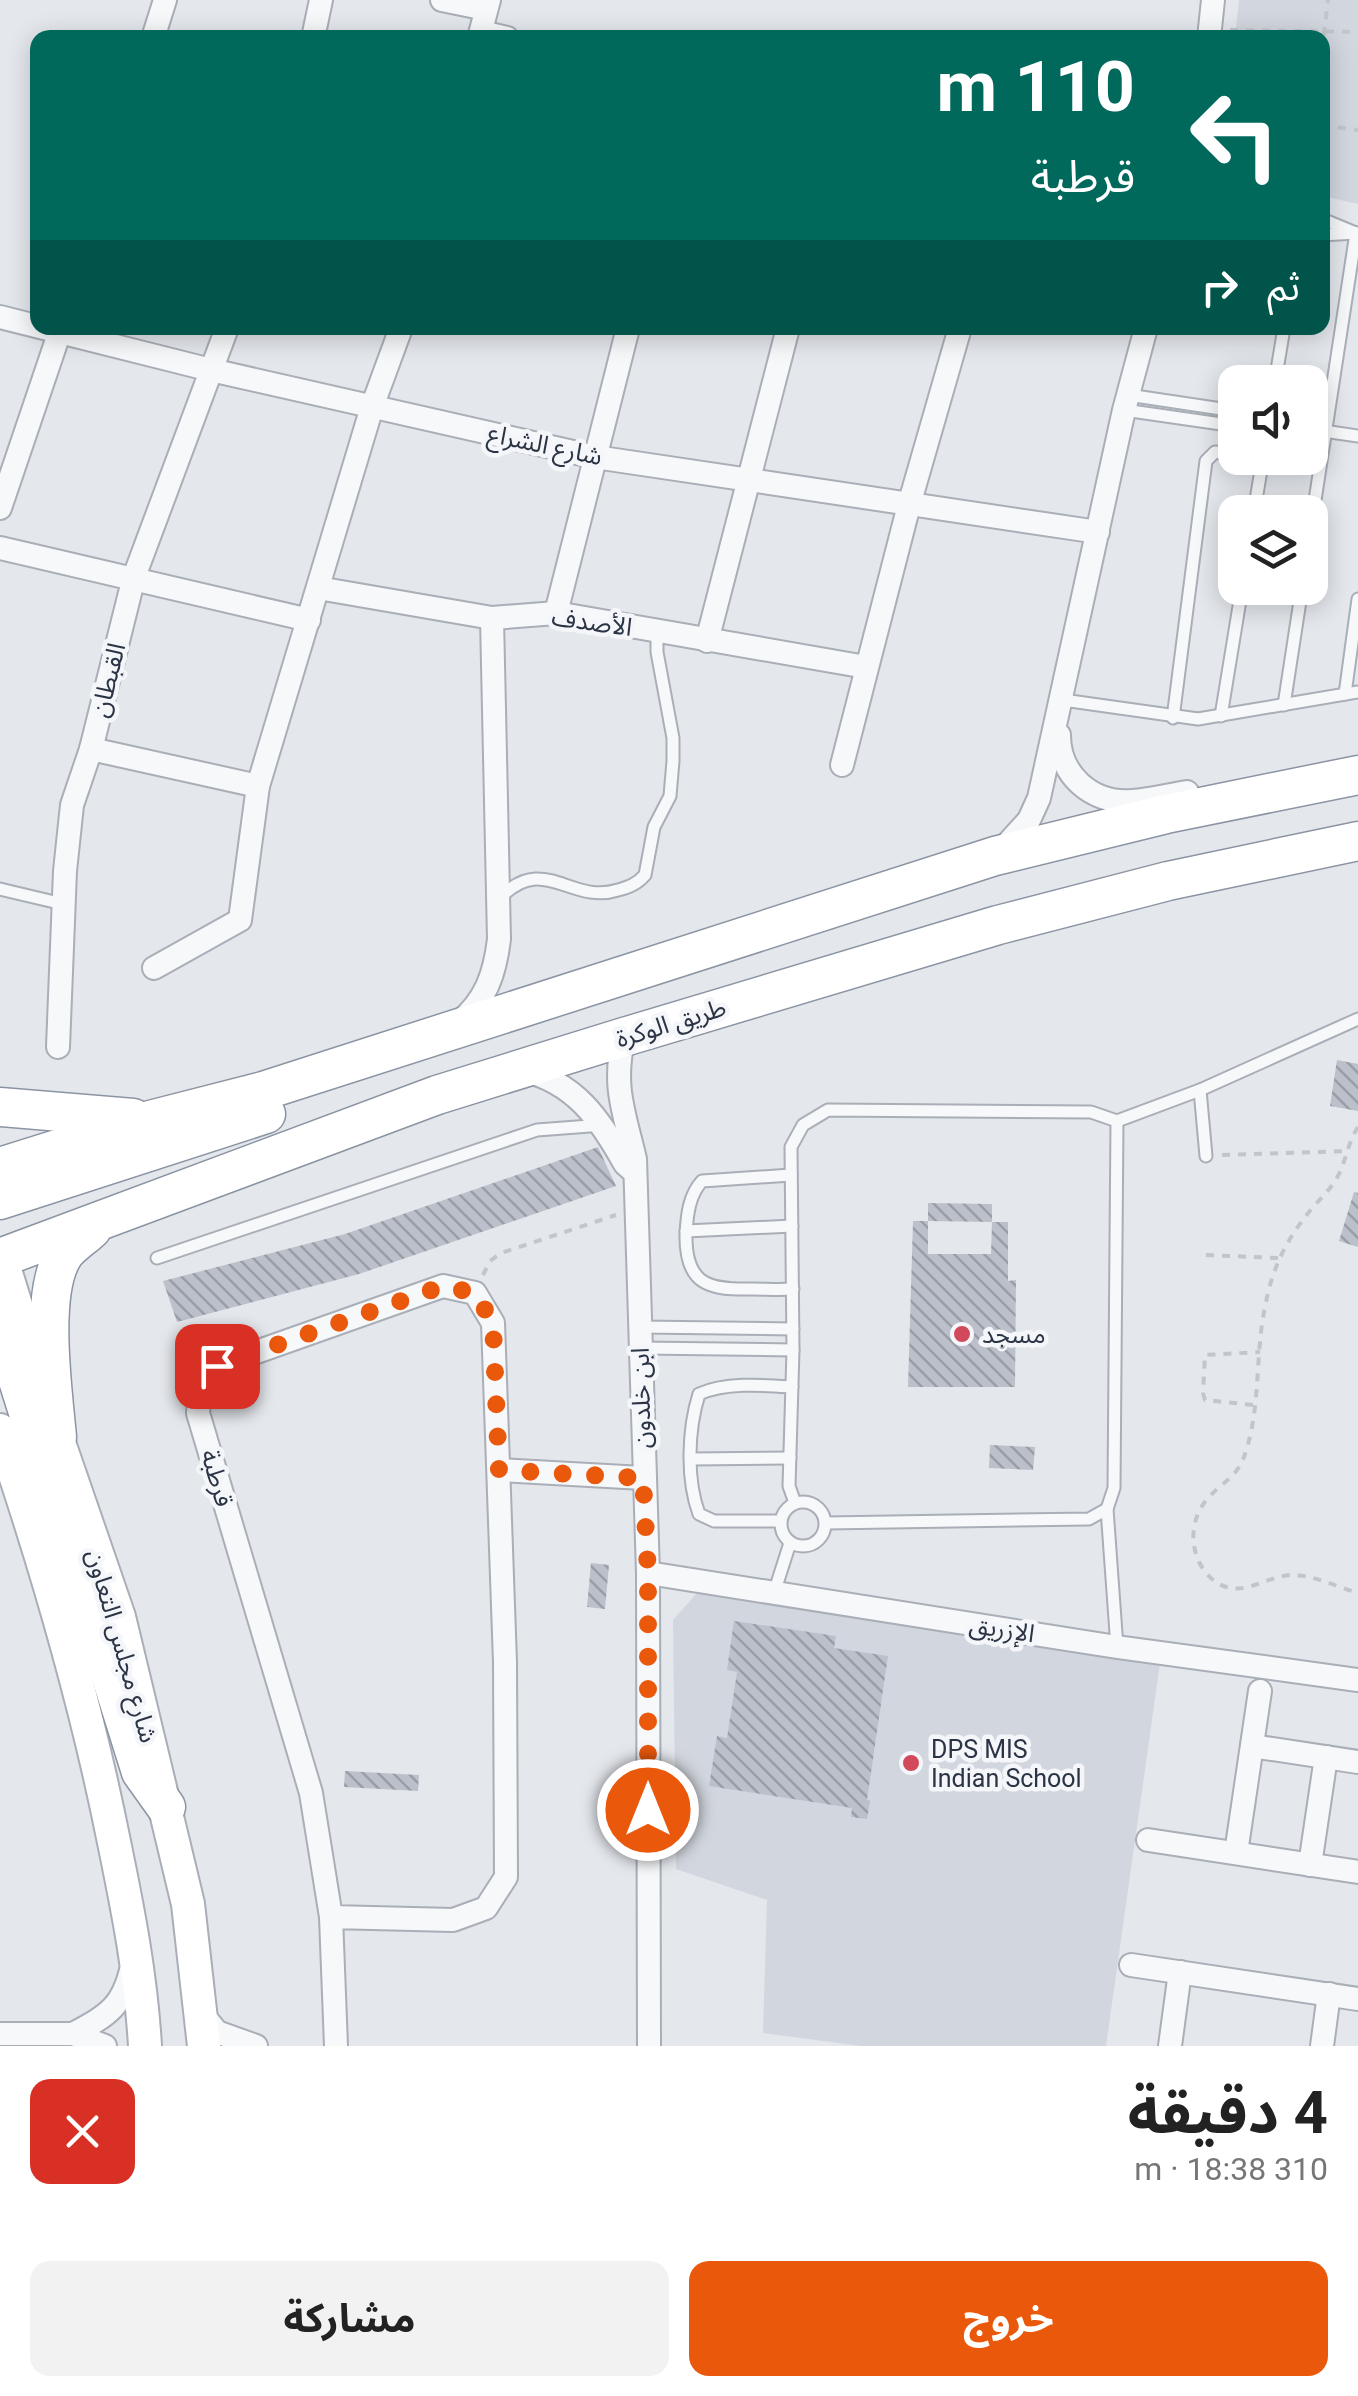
<!DOCTYPE html>
<html lang="ar">
<head>
<meta charset="utf-8">
<style>
	:root { --surface:#fff; --page:#f2f2f2; --text:#222; --muted:#767676; --accent:#ea580c }
	body { margin:0; font-family:Roboto,"Noto Sans Arabic",sans-serif; background:var(--page); color:var(--text); direction:rtl; height:100vh; display:flex; flex-direction:column; font-size:38px; white-space:nowrap }
	* { box-sizing:border-box; margin:0 }
	p { font-size:32px; color:var(--muted) }
	.icon { flex:none; width:55px; height:55px; fill:none; stroke:currentColor; stroke-width:2; stroke-linecap:round; stroke-linejoin:round }
	.map { position:relative; height:2046px; overflow:hidden; direction:ltr }
	.drawer { display:flex; flex-direction:column; background:var(--surface); flex:1 }
	.drawer>* { flex:none }
	.banner { position:absolute; left:30px; top:30px; width:1300px; height:305px; border-radius:20px; box-shadow:0 5px 25px #0003; direction:rtl; background:#00695c; color:#fff; overflow:hidden }
	.tools { position:absolute; left:1218px; top:365px; display:grid; gap:20px }
	.tools a { display:grid; place-items:center; width:110px; height:110px; border-radius:20px; background:var(--surface); box-shadow:0 5px 25px #0003; font-size:50px }
	.pin { position:absolute; display:grid; place-items:center; width:85px; height:85px; color:#fff; margin:-42px; border-radius:20px; box-shadow:0 5px 15px #0006 }
	.me { position:absolute; width:110px; margin:-55px; rotate:0deg; stroke-linejoin:round; filter:drop-shadow(0 0 8px #0008) }
	.turn { display:flex; align-items:center; gap:35px; height:210px; padding:0 30px; font-size:45px }
	.turn .icon { width:130px; height:130px; stroke-width:2.5 }
	.turn b { display:block; font-size:70px; line-height:85px }
	.then { display:flex; align-items:center; height:95px; padding:0 30px; background:#0003; gap:20px; font-size:38px }
	.round { display:grid; place-items:center; flex:none; width:105px; height:105px; border-radius:20px; background:var(--page) }
	.head { display:flex; align-items:center; justify-content:space-between; height:170px; padding:0 30px }
	h1 { font-size:60px; font-weight:700; line-height:75px }
	.primary-button { display:flex; gap:20px; margin-top:auto; padding:20px 30px }
	.primary-button a { flex:1; height:115px; border-radius:20px; background:var(--accent); color:#fff; font-size:40px; font-weight:700; line-height:115px; text-align:center }
	.primary-button a+a { background:var(--page); color:var(--text) }
	.map>svg:first-child { display:block }
</style>
</head>
<body>
<div class="map">
<svg width="1358" height="2046" viewBox="0 0 1358 2046">
	<defs>
		<pattern id="building-back-hatch" width="6" height="6" patternUnits="userSpaceOnUse" patternTransform="scale(2.5)"><rect width="6" height="6" fill="#bbc0ca"/><path d="M-1 5l2 2M0 0l6 6M5-1l2 2" fill="none" stroke="#989da6"/></pattern>
	</defs>
	<rect width="100%" height="100%" fill="#e4e7ec"/>
	<g fill="#d2d6de">
		<path d="M1239,0H1358V204L1323,196L1322,38L1235,37Z"/>
		<path d="M699,1591L1161,1656L1106,2046H861L763,2033L767,1900L676,1869L673,1620Z"/>
	</g>
	<g fill="url(#building-back-hatch)">
		<path d="M1337,1060L1358,1064V1111L1330,1106Z"/>
		<path d="M598,1147L616,1186L359,1274L177,1322L163,1281L345,1234Z"/>
		<path d="M1354,1192L1358,1193V1247L1339,1241Z"/>
		<path d="M928,1203L992,1204V1222L928,1221Z"/>
		<path d="M913,1221H928V1254H991L992,1222H1008V1281L1016,1280L1015,1387H908Z"/>
		<path d="M990,1445L1035,1447L1033,1470L989,1468Z"/>
		<path d="M591,1563L609,1565L605,1609L587,1607Z"/>
		<path d="M734,1621L836,1636L834,1648L888,1656L867,1800L870,1801L867,1819L851,1817L852,1808L709,1786L717,1736L727,1738L737,1672L727,1670Z"/>
		<path d="M345,1771L419,1775L418,1791L344,1787Z"/>
	</g>
	<g fill="none" stroke-linecap="round" stroke-linejoin="round">
		<g stroke="#a9aeb7" stroke-width="15">
			<g id="service">
				<path d="M1322,219L1358,234"/>
				<path d="M1322,235L1356,233"/>
				<path d="M1275,382L1284,328"/>
				<path d="M1128,395L1235,411"/>
				<path d="M1124,410L1235,426"/>
				<path d="M1310,429L1358,436"/>
				<path d="M1254,512L1263,458"/>
				<path d="M1310,533L1356,233"/>
				<path d="M1345,694L1358,599"/>
				<path d="M1063,700L1198,719L1358,692"/>
				<path d="M1284,705L1302,588"/>
				<path d="M1221,716L1242,588"/>
				<path d="M1173,718L1206,461L1215,452L1235,455"/>
				<path d="M0,889L63,904"/>
				<path d="M501,897C544,853 571,905 618,890C629,887 637,884 645,875L654,827L670,796L673,761V738L657,652V632"/>
				<path d="M1200,1090L1206,1156"/>
				<path d="M1117,1121L1200,1090L1358,1019"/>
				<path d="M791,1175L702,1181C689,1195 687,1215 686,1234C685,1285 709,1290 752,1289C766,1289 779,1290 793,1289"/>
				<path d="M686,1231L792,1226"/>
				<path d="M157,1258L537,1130L603,1125"/>
				<path d="M640,1327L793,1329"/>
				<path d="M641,1348L793,1350"/>
				<path d="M691,1459L790,1458"/>
				<circle cx="803" cy="1524" r="22"/>
				<path d="M795,1503L789,1486L793,1350L791,1147L803,1125L828,1110L1091,1112L1117,1121L1114,1488L1107,1509L1089,1519L826,1523"/>
				<path d="M1107,1509L1117,1647"/>
				<path d="M780,1521H714L699,1514C686,1479 688,1429 699,1394C726,1382 762,1385 792,1387"/>
				<path d="M774,1593L790,1543"/>
			</g>
		</g>
		<g stroke="#a9aeb7" stroke-width="26">
			<g id="minor">
				<path d="M442,0L486,9"/>
				<path d="M481,32L507,38"/>
				<path d="M153,38L165,0"/>
				<path d="M313,38L321,0"/>
				<path d="M479,38L489,0"/>
				<path d="M1209,38L1213,0"/>
				<path d="M0,317L211,370L595,457L1098,532"/>
				<path d="M0,508L61,328"/>
				<path d="M0,548L309,620"/>
				<path d="M318,588L492,618L556,613L866,667"/>
				<path d="M556,613L628,328"/>
				<path d="M707,641L788,328"/>
				<path d="M1059,735C1059,775 1092,804 1132,801C1150,800 1169,795 1187,792"/>
				<path d="M91,749L258,786"/>
				<path d="M842,765L909,505L960,328"/>
				<path d="M999,853L1029,820L1039,798L1124,410L1146,328"/>
				<path d="M154,968L240,920L258,786L372,407L401,328"/>
				<path d="M458,1023C486,1001 495,973 499,939L492,618"/>
				<path d="M624,1037C612,1085 624,1112 635,1159L648,1573L649,2046"/>
				<path d="M58,1047L65,871L72,805L91,749L134,577L227,328"/>
				<path d="M522,1070C575,1082 600,1119 625,1164L633,1171"/>
				<path d="M499,1470L643,1478"/>
				<path d="M648,1573L1117,1647L1358,1680"/>
				<path d="M1252,1746L1358,1762"/>
				<path d="M1148,1840L1358,1872"/>
				<path d="M1236,1853L1260,1691"/>
				<path d="M1310,1865L1326,1757"/>
				<path d="M331,1917L453,1920L486,1908L506,1877L505,1662L493,1323L475,1293L443,1286L217,1366L200,1388L198,1413L311,1793L331,1917L336,2046"/>
				<path d="M1131,1965L1358,1999"/>
				<path d="M203,2015L217,2032L256,2046"/>
				<path d="M0,2034H73L105,2046"/>
				<path d="M73,2034C108,2015 123,2007 132,1966"/>
				<path d="M1170,2046L1180,1972"/>
				<path d="M1322,2046L1329,1994"/>
			</g>
		</g>
		<g stroke="#a9aeb7" stroke-width="36">
			<g id="secondary">
				<path d="M0,1254L57,1437L119,1617L188,1904L204,2046"/>
				<path d="M0,1430C46,1565 86,1702 114,1842C128,1910 141,1976 145,2046"/>
			</g>
		</g>
		<g stroke="#8b94a3" stroke-width="41">
			<g id="trunk">
				<path d="M0,1107L133,1118"/>
				<path d="M0,1167L150,1120L263,1091L995,856L1166,814L1358,775"/>
				<path d="M0,1200L266,1114"/>
				<path d="M0,1258L437,1095L624,1037L998,925L1168,881L1358,841"/>
				<path d="M0,1323L141,1772L166,1807"/>
				<path d="M57,1437C53,1392 39,1295 63,1256C69,1246 84,1237 92,1229"/>
			</g>
		</g>
		<g stroke="#c2c5cb" stroke-width="4" stroke-dasharray="8 8" stroke-linecap="butt">
			<path d="M1230,30L1358,32"/>
			<path d="M1322,51L1328,0"/>
			<path d="M1322,125L1358,130"/>
			<path d="M1358,1127C1348,1142 1346,1161 1338,1176C1331,1189 1318,1201 1309,1212C1285,1242 1272,1269 1265,1307C1255,1354 1261,1404 1246,1451C1238,1477 1226,1479 1209,1497C1189,1518 1188,1552 1207,1574C1236,1606 1264,1575 1292,1575C1313,1575 1338,1587 1358,1593"/>
			<path d="M1222,1155L1347,1151"/>
			<path d="M1206,1255L1278,1258"/>
			<path d="M483,1275L490,1261L501,1253L616,1215"/>
			<path d="M1253,1405L1205,1400L1203,1393L1205,1355L1260,1352"/>
		</g>
		<use href="#service" stroke="#f7f8fa" stroke-width="11"/>
		<use href="#minor" stroke="#f7f8fa" stroke-width="22"/>
		<use href="#secondary" stroke="#fff" stroke-width="32"/>
		<use href="#trunk" stroke="#fff" stroke-width="38"/>
	</g>
	<g fill="none" stroke-linecap="round" stroke-linejoin="round">
		<path stroke="#ea580c" stroke-width="18" stroke-dasharray="0 32.4" d="M217,1366L443,1286L475,1293L493,1323L499,1470L643,1478L648,1573V1810"/>
	</g>
	<g fill="#d1495b" stroke="#f4f6f9" stroke-width="4">
		<circle cx="962" cy="1334" r="10"/>
		<circle cx="911" cy="1763" r="10"/>
	</g>
	<g text-anchor="middle" dominant-baseline="central" stroke-width="9" stroke-linejoin="round" paint-order="stroke">
		<g font-size="25" fill="#2b3445" stroke="#f4f6f9">
			<text transform="translate(545 445) rotate(12)">شارع الشراع</text>
			<text transform="translate(592 622) rotate(8)">الأصدف</text>
			<text transform="translate(108 680) rotate(-76)">القبطان</text>
			<text transform="translate(671 1023) rotate(-17)">طريق الوكرة</text>
			<text transform="translate(641 1398) rotate(-91)">ابن خلدون</text>
			<text transform="translate(217 1478) rotate(74)">قرطبة</text>
			<text transform="translate(1002 1629) rotate(9)">الإزريق</text>
			<text transform="translate(122 1646) rotate(74)">شارع مجلس التعاون</text>
		</g>
		<g font-size="25" fill="#2b3445" stroke="#f4f6f9" text-anchor="start">
			<text x="982" y="1334">مسجد</text>
			<text x="931" y="1749">DPS MIS<tspan x="931" dy="29">Indian School</tspan></text>
		</g>
	</g>
</svg>
<div class="tools">
<a><svg class="icon" aria-label="sound" viewBox="0 0 24 24"><path d="M4 9h4l5-4v14l-5-4H4zM17 9q2 3 0 6"/></svg></a>
<a><svg class="icon" aria-label="layers" viewBox="0 0 24 24"><path d="M12 4l9 5-9 5-9-5zM3 14l9 5 9-5"/></svg></a>
</div>
<div class="pin" style="left:217px;top:1366px;background:#d93025"><svg class="icon" aria-label="arrive" viewBox="0 0 24 24"><path d="M6 21V4h12l-3 4 3 4H6"/></svg></div>
<svg class="me" style="left:648px;top:1810px" viewBox="-20 -20 40 40"><circle r="17" fill="#ea580c" stroke="#fff" stroke-width="3"/><path d="M0-11L8 9 0 5-8 9z" fill="#fff"/></svg>
<div class="banner">
<div class="turn"><svg class="icon" aria-label="left" viewBox="0 0 24 24"><path d="M17 20v-9H6M10 6l-5 5 5 5"/></svg><div><b>110 m</b>قرطبة</div></div>
<div class="then">ثم<svg class="icon" aria-label="right" viewBox="0 0 24 24"><path d="M7 20v-9h11M14 6l5 5-5 5"/></svg></div>
</div>
</div>
<section class="drawer">
<div class="head"><div><h1>4 دقيقة</h1><p>310 m · 18:38</p></div><a class="round" style="background:#d93025;color:#fff"><svg class="icon" aria-label="close" viewBox="0 0 24 24"><path d="M6 6l12 12M18 6L6 18"/></svg></a></div>
<div class="primary-button"><a>خروج</a><a>مشاركة</a></div>
</section>
</body>
</html>
